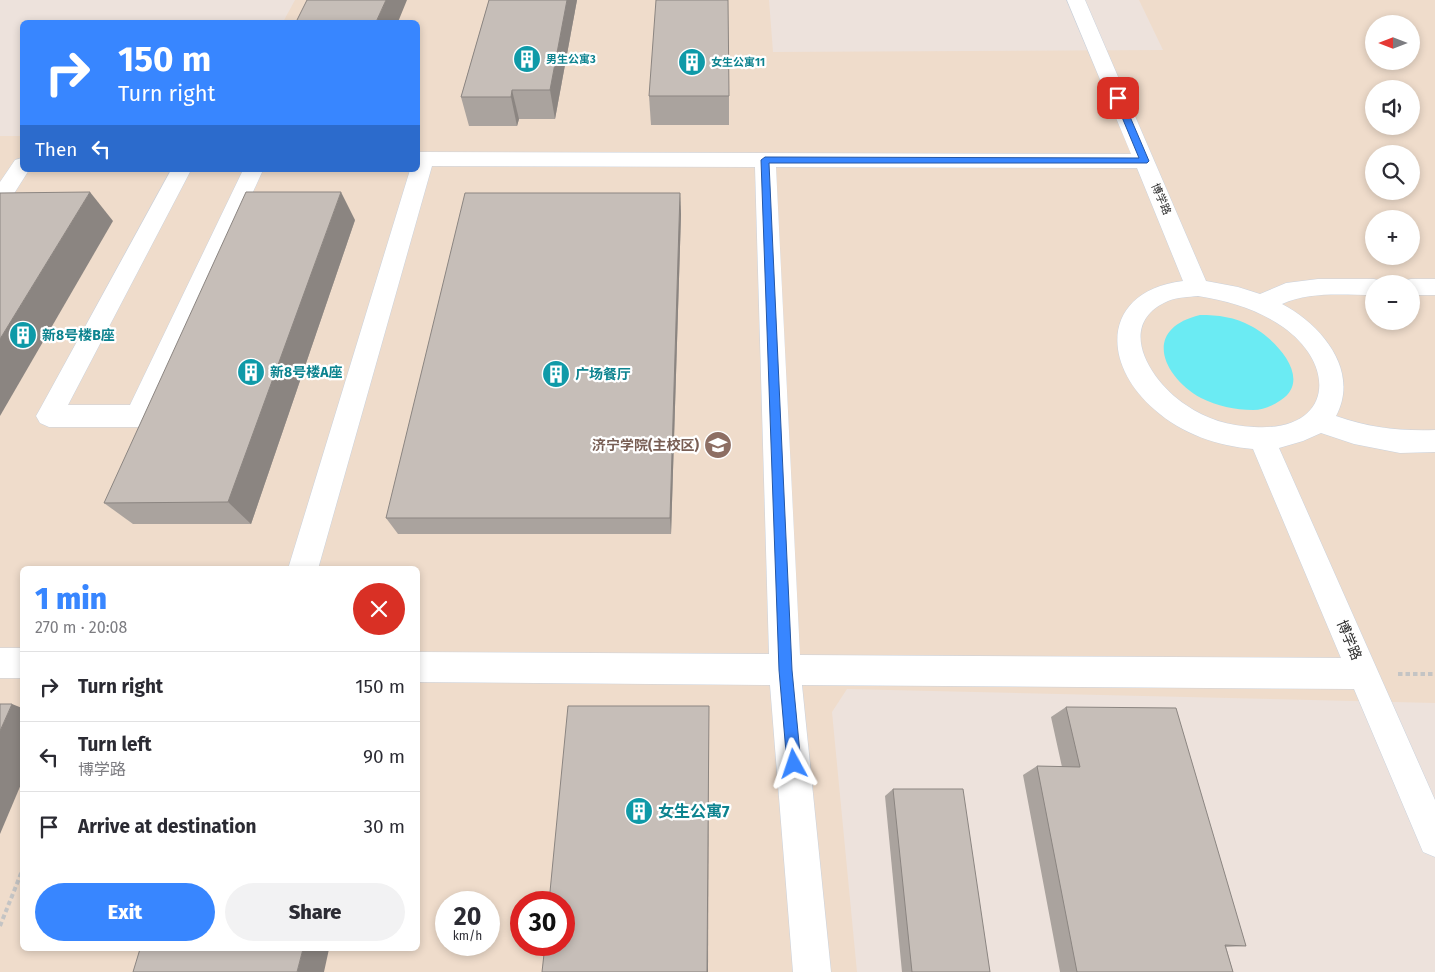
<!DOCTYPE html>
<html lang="en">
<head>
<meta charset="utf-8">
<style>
	:root { --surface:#fff; --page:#f2f2f3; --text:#2b2b33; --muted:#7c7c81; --line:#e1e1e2; --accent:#3886ff }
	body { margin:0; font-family:"Fira Sans","Noto Sans SC",sans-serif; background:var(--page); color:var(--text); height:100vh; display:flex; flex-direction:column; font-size:19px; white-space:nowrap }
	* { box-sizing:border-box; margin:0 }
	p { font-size:16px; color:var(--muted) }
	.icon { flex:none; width:28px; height:28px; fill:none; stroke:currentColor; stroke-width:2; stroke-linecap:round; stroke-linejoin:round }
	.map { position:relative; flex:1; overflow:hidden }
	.panel { position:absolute; left:20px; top:566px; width:400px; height:385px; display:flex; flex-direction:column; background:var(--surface); border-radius:8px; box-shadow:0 2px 8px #0003 }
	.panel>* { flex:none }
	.guide { position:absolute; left:20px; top:20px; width:400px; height:152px; border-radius:8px; box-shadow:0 2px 8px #0003; background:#3886ff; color:#fff; overflow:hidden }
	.needle { width:32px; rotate:270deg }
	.buttons { position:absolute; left:1365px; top:15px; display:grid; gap:10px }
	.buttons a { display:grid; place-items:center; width:55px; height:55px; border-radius:50%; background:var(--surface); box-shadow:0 2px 8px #0003; font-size:25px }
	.speed { position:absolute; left:435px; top:891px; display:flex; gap:10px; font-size:25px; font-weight:700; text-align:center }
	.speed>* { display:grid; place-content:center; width:65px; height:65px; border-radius:50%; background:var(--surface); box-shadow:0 2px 8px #0003; line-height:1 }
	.speed small { font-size:12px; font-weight:400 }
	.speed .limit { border:8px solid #d22; background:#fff; color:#111 }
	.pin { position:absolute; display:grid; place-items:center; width:42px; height:42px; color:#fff; margin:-21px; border-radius:10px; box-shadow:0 2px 8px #0006 }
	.me { position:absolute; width:55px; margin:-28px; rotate:355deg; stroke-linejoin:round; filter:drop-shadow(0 0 4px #0008) }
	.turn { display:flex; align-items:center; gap:18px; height:105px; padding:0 15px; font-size:22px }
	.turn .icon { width:65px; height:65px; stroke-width:2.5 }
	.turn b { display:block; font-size:35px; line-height:42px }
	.then { display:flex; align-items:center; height:48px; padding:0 15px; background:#0003; gap:10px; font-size:19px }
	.round { display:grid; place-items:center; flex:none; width:52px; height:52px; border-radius:26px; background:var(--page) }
	.overview { display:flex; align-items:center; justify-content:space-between; height:85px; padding:0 15px }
	h1 { font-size:30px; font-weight:800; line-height:38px; color:var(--accent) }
	.button { display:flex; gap:10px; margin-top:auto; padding:10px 15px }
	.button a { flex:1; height:58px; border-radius:30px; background:var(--accent); color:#fff; font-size:20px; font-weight:800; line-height:58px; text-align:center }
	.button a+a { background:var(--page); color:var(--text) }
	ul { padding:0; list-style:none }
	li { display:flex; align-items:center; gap:15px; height:70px; padding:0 15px; border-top:1px solid var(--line) }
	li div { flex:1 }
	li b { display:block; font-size:19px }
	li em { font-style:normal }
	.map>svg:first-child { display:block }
</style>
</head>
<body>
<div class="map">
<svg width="1435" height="972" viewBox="0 0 1435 972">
	<rect width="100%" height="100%" fill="#ede2dc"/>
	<path fill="#efdccb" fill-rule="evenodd" d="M295,0H769L773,52L1163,50L1139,0H1435V703L847,689L832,712L857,972H0V136H22V170H418V22H283ZM1374,24H1411V61H1374ZM1374,89H1411V126H1374ZM1374,154H1411V191H1374ZM1374,219H1411V256H1374ZM1374,284H1411V321H1374ZM22,569H418V949H22ZM446,902H489V945H446ZM521,902H564V945H521Z"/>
	<path fill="#6bebf3" d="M1200,315C1218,315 1235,317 1251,326C1273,337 1314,378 1281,400C1272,406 1263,410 1253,410C1235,410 1217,406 1201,398C1162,376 1142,329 1200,315Z"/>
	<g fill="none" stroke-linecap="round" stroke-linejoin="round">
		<g stroke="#cad2dd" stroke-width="1">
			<g id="minor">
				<path d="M1067,0H1085L1206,281L1238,287L1260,294L1286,283L1318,279H1374L1382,281L1384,284H1374V295C1344,295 1310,291 1282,304C1322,325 1360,371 1336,416C1371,428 1398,431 1435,430V452L1400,453L1354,444L1321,433L1303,441L1279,448L1435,800V857L1423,852L1354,689L802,685L831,972H793L770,685L418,682V652L769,654L755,167L432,166L318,569H288L410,170H418V152L1131,154ZM776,167L1137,168L1183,281C1102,291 1100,363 1155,410C1182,434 1218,446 1253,449L1341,658L800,655ZM1198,296C1229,301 1257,309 1283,327C1339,367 1331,432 1254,427C1229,426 1206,419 1186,405C1152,383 1113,325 1168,301C1177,297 1189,297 1198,296Z"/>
				<path d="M22,158V170H29L8,203L0,205V182L15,160Z"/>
				<path d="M171,170H191L68,405H130L243,170H263L147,423L138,427H49L40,423L36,416L40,409Z"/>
				<path d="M1411,279H1435V295H1411V284H1401L1403,281Z"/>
				<rect x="0" y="648" width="22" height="30"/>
			</g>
		</g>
		<g stroke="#c4c4c4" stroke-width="4" stroke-dasharray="4.5 3" stroke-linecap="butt">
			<path d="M1398,674H1435"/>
			<path d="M0,926L22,871"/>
		</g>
		<use href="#minor" fill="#fff" fill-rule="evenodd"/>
	</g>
	<g fill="#aaa39e">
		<path d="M489,0H577L555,119H519L517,126H469L461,97Z"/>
		<path d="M649,96H729V125H651Z"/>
		<path d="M680,193L681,214L671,534H398L386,518Z"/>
		<path d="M355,220L251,524H133L104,503Z"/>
		<path d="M1066,707L1246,946L1226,947L1233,972H1060L1023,775L1037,766L1062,767L1051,717Z"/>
		<path d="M893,789L990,972H902L885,796Z"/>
	</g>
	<g fill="#8b8581">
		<path d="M386,0H407L398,22H376Z"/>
		<path d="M567,0H577L555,119L550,90Z"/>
		<path d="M512,90L519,119L517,126L511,97Z"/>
		<path d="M90,192L113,221L0,416V339Z"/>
		<path d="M341,192L355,220L251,524L228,502Z"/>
		<path d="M680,193L681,214L671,534L670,518Z"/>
		<path d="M12,704L22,708V782L0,834V731Z"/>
		<path d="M709,706L708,972H707Z"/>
		<path d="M303,949H329L324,972H297Z"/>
	</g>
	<g fill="#c6beb8" stroke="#8b8581">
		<path d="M307,0H386L376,22H296Z"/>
		<path d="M489,0H567L550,90H512L511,97H461Z"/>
		<path d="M656,0H728L729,96H649Z"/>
		<path d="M90,192L0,339V193Z"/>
		<path d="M246,192H341L228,502L104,503Z"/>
		<path d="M465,193H680L670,518H386Z"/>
		<path d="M0,704H12L0,731Z"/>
		<path d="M568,706H709L707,972H542L545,945H564V902H549Z"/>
		<path d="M1066,707L1176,708L1246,946L1225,945L1233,972H1077L1037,766L1080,767Z"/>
		<path d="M893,789H963L990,972H912Z"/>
		<path d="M140,949H303L297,972H133Z"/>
	</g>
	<path fill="#3886ff" stroke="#2457a6" d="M1118,95L1122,98L1149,161L1147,163H769L792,670L801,764L799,769L794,771L789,769L787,764L779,670L761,160L765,157L1139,158L1114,98Z"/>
	<defs>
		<g id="building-disc" transform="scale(1.4375)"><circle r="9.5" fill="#0f9aa8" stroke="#fff"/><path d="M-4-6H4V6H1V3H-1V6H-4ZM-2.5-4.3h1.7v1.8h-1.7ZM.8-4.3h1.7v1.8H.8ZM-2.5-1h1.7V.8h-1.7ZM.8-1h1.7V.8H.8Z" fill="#fff"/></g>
		<g id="university-disc" transform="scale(1.4375)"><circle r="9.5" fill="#8d6e63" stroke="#fff"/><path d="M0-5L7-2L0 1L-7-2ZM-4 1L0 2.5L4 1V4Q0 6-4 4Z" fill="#fff"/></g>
	</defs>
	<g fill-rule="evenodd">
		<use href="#building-disc" x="527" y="59"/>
		<use href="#building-disc" x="692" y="62"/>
		<use href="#building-disc" x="23" y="335"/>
		<use href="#building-disc" x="251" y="372"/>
		<use href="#building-disc" x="556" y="374"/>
		<use href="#university-disc" x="718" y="445"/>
		<use href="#building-disc" x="639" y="811"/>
	</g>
	<g text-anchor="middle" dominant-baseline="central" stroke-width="4.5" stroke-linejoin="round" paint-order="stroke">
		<g font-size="11" font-weight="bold" fill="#0d838f" stroke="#fff" text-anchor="start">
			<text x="546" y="59">男生公寓3</text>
			<text x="711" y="62">女生公寓11</text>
		</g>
		<g font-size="11" fill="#2b2b2b" stroke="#fff">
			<text transform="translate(1161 199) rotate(67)">博学路</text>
		</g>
		<g font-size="14" font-weight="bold" fill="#0d838f" stroke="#fff" text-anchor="start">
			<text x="42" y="335">新8号楼B座</text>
			<text x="270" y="372">新8号楼A座</text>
			<text x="575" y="374">广场餐厅</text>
		</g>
		<g font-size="14" font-weight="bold" fill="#785e54" stroke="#fff" text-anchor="end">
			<text x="699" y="445">济宁学院(主校区)</text>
		</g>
		<g font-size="14" fill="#2b2b2b" stroke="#fff">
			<text transform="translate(1349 640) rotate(67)">博学路</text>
		</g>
		<g font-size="16" font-weight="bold" fill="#0d838f" stroke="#fff" text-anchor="start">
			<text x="658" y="811">女生公寓7</text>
		</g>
	</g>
</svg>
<div class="buttons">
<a><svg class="needle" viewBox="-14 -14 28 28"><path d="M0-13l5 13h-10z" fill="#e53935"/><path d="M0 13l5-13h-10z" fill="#7c7c81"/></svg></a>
<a><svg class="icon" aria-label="sound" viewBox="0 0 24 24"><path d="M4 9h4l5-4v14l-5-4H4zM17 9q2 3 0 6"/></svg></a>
<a><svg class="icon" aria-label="search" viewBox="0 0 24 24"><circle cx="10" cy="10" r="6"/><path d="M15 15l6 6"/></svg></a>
<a>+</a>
<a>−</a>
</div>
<div class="speed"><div>20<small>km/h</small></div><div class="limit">30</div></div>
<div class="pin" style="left:1118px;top:98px;background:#d93025"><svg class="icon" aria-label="arrive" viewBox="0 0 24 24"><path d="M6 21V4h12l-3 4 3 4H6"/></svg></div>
<svg class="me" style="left:794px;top:764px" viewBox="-20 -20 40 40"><path d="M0-17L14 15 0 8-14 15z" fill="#3886ff" stroke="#fff" stroke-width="4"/></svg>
<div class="guide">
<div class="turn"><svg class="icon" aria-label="right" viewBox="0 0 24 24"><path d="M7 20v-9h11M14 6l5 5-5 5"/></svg><div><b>150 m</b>Turn right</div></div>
<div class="then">Then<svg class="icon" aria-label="left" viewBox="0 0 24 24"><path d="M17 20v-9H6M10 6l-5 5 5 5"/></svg></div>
</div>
<section class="panel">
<div class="overview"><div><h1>1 min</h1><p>270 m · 20:08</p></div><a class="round" style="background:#d93025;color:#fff"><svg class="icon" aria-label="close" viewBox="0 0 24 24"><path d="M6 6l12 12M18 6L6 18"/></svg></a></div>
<ul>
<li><svg class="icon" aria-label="right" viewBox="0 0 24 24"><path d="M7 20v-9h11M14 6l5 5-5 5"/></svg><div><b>Turn right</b></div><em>150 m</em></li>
<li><svg class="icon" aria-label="left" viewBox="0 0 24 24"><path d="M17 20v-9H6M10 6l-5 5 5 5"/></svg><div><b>Turn left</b><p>博学路</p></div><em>90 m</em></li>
<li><svg class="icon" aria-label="arrive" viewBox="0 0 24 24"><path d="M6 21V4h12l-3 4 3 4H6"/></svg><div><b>Arrive at destination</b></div><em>30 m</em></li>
</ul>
<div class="button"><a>Exit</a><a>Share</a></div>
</section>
</div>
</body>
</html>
